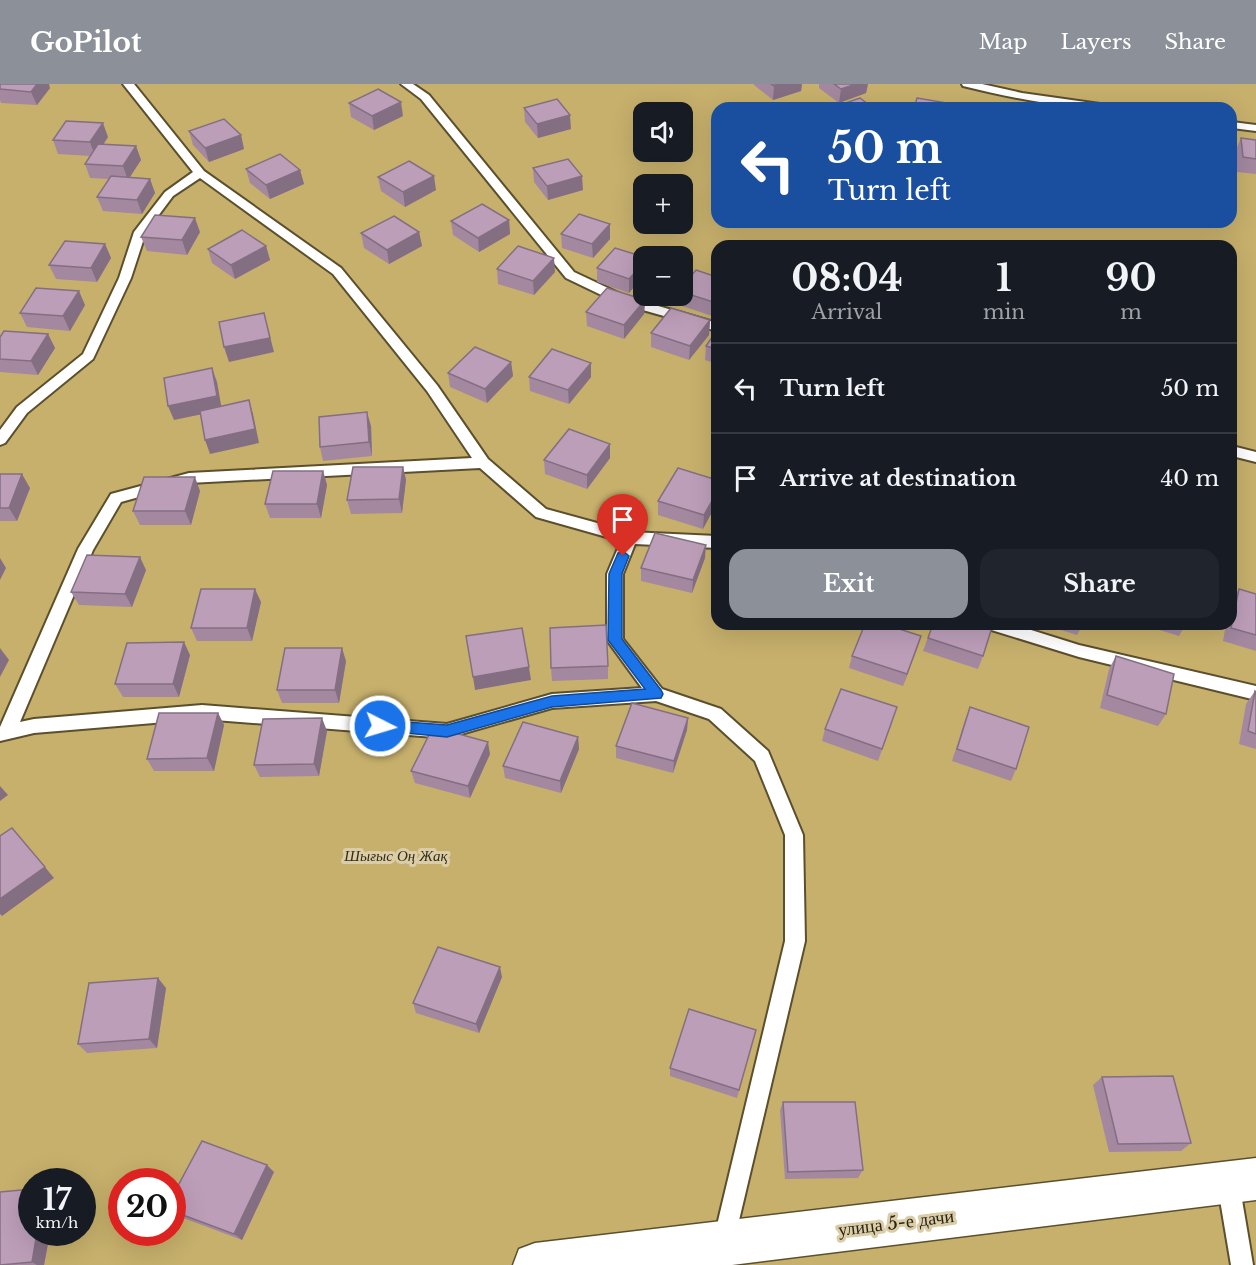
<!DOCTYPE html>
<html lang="en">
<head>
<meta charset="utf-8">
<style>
	:root { --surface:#171b24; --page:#20242c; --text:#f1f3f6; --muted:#9ea1a6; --line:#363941; --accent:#8c9099 }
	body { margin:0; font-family:"Libre Baskerville",serif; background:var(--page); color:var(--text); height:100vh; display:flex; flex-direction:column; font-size:22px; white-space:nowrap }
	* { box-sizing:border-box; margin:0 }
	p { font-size:20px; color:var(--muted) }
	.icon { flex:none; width:33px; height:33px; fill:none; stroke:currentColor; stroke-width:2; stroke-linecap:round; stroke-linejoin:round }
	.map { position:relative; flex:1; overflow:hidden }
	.details { position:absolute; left:711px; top:156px; width:526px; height:390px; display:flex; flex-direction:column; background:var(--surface); border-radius:18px; box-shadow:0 6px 24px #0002 }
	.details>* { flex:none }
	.banner { position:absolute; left:711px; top:18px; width:526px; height:126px; border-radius:18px; box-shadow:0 6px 24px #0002; background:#1a4fa0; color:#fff; overflow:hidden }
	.tools { position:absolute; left:633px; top:18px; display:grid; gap:12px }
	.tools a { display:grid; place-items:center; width:60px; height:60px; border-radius:12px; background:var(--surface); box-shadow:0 6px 24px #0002; font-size:30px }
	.speed { position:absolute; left:18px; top:1084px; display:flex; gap:12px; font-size:30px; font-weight:700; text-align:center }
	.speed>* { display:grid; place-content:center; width:78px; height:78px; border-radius:50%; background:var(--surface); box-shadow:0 6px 24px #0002; line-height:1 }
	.speed small { font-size:15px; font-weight:400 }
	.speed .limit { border:9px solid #d22; background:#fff; color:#111 }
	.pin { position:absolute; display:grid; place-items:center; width:51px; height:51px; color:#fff; margin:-62px -26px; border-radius:50% 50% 50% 0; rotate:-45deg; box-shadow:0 0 6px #0007 }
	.pin .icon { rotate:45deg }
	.me { position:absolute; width:66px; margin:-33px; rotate:95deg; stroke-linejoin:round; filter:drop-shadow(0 0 4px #0008) }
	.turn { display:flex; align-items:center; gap:21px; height:126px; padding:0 18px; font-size:27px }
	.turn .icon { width:78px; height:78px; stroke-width:2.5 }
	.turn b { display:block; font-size:42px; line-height:51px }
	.eta { display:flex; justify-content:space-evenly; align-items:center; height:102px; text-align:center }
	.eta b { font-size:36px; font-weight:800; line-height:42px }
	.action { display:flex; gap:12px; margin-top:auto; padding:12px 18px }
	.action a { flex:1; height:69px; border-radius:18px; background:var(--accent); color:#fff; font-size:24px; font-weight:800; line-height:69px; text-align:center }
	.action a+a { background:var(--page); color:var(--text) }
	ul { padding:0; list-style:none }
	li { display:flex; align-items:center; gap:18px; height:90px; padding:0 18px; border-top:2px solid var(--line) }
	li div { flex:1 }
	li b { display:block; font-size:22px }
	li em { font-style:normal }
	header { display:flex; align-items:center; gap:36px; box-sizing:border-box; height:84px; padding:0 30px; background:var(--accent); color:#fff }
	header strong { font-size:28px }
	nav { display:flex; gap:33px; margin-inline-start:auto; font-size:21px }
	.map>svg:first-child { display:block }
</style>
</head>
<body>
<header>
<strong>GoPilot</strong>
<nav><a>Map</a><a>Layers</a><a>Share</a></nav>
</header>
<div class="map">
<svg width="1256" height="1181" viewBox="0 0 1256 1181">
	<rect width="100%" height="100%" fill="#dbcda8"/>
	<path fill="#c7b06c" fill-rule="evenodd" d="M0,0H1256V1181H0ZM717,24H1232V138H717ZM644,28H682V68H644ZM644,100H682V140H644ZM717,162H1232V540H717ZM644,172H682V212H644ZM32,1098H82V1149H32ZM122,1098H172V1149H122Z"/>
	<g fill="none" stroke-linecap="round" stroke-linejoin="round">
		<g stroke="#5b4f2d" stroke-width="4">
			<g id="lane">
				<path d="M123,0H134L204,87L341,184L437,301L488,375L546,425L630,448L717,452V464L635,460L623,490V555L662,605L721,625L768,667L803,751L805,857L732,1166L724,1169L716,1166L713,1158L785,857V751L755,677L709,635L656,617L552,624L447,654L202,635L34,649L0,657V643L78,465L111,410L189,389L472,374L427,307L333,190L200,94L173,112L146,148L131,194L93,275L27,329L5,359L0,361V346L17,323L83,270L119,194L134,148L165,108L193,88ZM480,384L536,433L621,457L607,490V556L642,604L552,610L447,640L202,621L34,635L20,638L93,466L121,418L189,399Z"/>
				<path d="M401,0H413L429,11L574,188L627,213L717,239V247L618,219L566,194L421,15Z"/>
				<path d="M962,0H982L1022,9L1107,21L1112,24C1062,24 1012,14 963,2Z"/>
				<path d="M1232,38L1256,41V47L1232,44Z"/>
				<path d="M1232,362L1256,368V378L1232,372Z"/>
				<path d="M983,540H1012L1079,561L1256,602V616L1079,573L985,544Z"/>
				<path d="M1228,1087L1236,1090L1239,1098L1253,1181H1231L1217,1098L1220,1090Z"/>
			</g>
		</g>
		<g stroke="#5b4f2d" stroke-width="3">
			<path id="street" d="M1256,1074V1116L732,1181H513L519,1165L535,1159Z"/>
		</g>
		<use href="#lane" fill="#fff" fill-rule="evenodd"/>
		<use href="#street" fill="#fff" fill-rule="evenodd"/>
	</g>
	<g fill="#a3889f">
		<path d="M0,0L50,4L37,21L1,19L0,16Z"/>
		<path d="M754,0H802L801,7L773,16L754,1Z"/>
		<path d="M819,0H868L866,9L839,19L819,4Z"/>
		<path d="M349,19L403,32L374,46L351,33Z"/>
		<path d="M524,24L571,45L538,54L525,38Z"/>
		<path d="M189,47L241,51L244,65L209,78L193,61Z"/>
		<path d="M108,53L104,60L136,62L141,76L129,94L150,95L155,109L142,130L103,127L97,113L109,95L90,94L85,80L90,72L58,70L53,56Z"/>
		<path d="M1241,54L1256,56V90L1237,88L1235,68Z"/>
		<path d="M533,84L583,106L548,116L534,98Z"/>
		<path d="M246,85L300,86L304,100L270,115L250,99Z"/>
		<path d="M378,93L436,106L405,123L381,107Z"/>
		<path d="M509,136L510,150L479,168L453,151L451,137Z"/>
		<path d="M200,148L187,171L147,167L141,153Z"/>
		<path d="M419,148L422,162L389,180L364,164L361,149Z"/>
		<path d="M561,150L610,155L593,174L562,164Z"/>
		<path d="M105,160L111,174L97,198L56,195L49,181Z"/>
		<path d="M266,162L270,176L235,195L212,179L208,165Z"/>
		<path d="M644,173L629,209L597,198V184Z"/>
		<path d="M497,185L555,188L534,211L498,200Z"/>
		<path d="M717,193V225L712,232L679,221V212H682V203Z"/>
		<path d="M645,216L644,230L624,255L587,242L586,228Z"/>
		<path d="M85,221L70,247L27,243L20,229Z"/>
		<path d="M710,236L709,251L689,276L651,263V249Z"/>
		<path d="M717,246V280L705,276L706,262Z"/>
		<path d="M48,250L55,264L38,291L0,288V253Z"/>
		<path d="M511,278L513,292L487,319L450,303L448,289Z"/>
		<path d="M591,279V293L569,320L530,307L529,293Z"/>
		<path d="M371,342L372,372L323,377L320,363Z"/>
		<path d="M610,360V374L587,405L545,390L544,376Z"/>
		<path d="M403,383L406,396L402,429L351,430L347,416Z"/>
		<path d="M323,387L327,401L321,434H270L265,420Z"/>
		<path d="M0,390L30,404L17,437H0Z"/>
		<path d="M717,396L703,445L658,431V417Z"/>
		<path d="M200,407L191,441H140L133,427Z"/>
		<path d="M705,474L692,509L641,497V484Z"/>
		<path d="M146,486L132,523L79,521L71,508Z"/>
		<path d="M1239,505L1256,510V567L1223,557L1226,540H1232V516Z"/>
		<path d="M261,518L252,557H197L191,544Z"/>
		<path d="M933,540L983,572L978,585L923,567Z"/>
		<path d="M1042,540H1083L1077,551Z"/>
		<path d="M1140,540H1186L1179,552Z"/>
		<path d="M921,552L903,602L849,584L852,572Z"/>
		<path d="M190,571L179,613H123L115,600Z"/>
		<path d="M1116,572L1166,630L1158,642L1100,624L1109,585Z"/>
		<path d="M346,577L339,619H282L277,606Z"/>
		<path d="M608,582V595L552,597L551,584Z"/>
		<path d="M1255,607L1256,608V665L1239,660L1246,620Z"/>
		<path d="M970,623L1016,685L1011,697L952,677L965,636Z"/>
		<path d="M218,629L224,641L214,687H154L147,675Z"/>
		<path d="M688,634L687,646L673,689L616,674V662Z"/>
		<path d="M893,636L878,677L822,657L825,645Z"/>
		<path d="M327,647L319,692L260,693L254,681Z"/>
		<path d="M578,653L579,665L561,709L505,694L503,682Z"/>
		<path d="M490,670L470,714L415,699L411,687Z"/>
		<path d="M502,893L479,949L416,929L413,919Z"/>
		<path d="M166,904L157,964L87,969L78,960Z"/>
		<path d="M756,946L737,1014L670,992V984Z"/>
		<path d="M1102,993L1191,1059L1181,1067L1109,1068L1093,1001Z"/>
		<path d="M783,1018L863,1086L858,1094L785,1095L780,1026Z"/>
		<path d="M274,1088L242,1156L175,1131L172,1129V1113Z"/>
		<path d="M50,1149L44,1181H0Z"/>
	</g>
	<g fill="#846f82">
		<path d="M37,0H49L50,4L37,21L31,8Z"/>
		<path d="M781,0H802L801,7L773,16L774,2Z"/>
		<path d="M856,0H868L866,9L839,19L841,5Z"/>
		<path d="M401,18L403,32L374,46L372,32Z"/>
		<path d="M570,31L571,45L538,54L537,40Z"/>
		<path d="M103,39L108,53L95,72L90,58Z"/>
		<path d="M241,51L244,65L209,78L205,64Z"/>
		<path d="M136,62L141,76L128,96L123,82Z"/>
		<path d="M300,86L304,100L270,115L266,101Z"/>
		<path d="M434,92L436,106L405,123L403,108Z"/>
		<path d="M582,92L583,106L548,116L547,102Z"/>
		<path d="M150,95L155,109L142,130L137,116Z"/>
		<path d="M195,134L200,148L187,171L182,156Z"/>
		<path d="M509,136L510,150L479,168L478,154Z"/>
		<path d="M610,140V155L593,174L592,160Z"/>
		<path d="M419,148L422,162L389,180L387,166Z"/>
		<path d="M105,160L111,174L97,198L91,184Z"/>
		<path d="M266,162L270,176L235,195L231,181Z"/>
		<path d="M554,174L555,188L534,211L533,197Z"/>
		<path d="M644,178V192L629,209V195Z"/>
		<path d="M79,207L85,221L70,247L63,232Z"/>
		<path d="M717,213V225L712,232L713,218Z"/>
		<path d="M645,216L644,230L624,255V241Z"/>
		<path d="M264,229L274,268L229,278L224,263Z"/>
		<path d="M710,236L709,251L689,276L690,262Z"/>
		<path d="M48,250L55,264L38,291L31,277Z"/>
		<path d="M511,278L513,292L487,319L485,305Z"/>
		<path d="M591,279V293L569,320L568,306Z"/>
		<path d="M212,284L217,298L222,326L174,336L168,322Z"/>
		<path d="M249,316L253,330L259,359L210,370L205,356Z"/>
		<path d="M367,328L371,342L372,372L369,358Z"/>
		<path d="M610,360V374L587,405V391Z"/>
		<path d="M403,383L406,396L402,429L399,415Z"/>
		<path d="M323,387L327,401L321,434L317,420Z"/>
		<path d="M22,390L30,404L17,437L9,424Z"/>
		<path d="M195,393L200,407L191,441L185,427Z"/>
		<path d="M717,408V419L703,445L704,431Z"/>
		<path d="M706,461L705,474L692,509L693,496Z"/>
		<path d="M140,473L146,486L132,523L125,510Z"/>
		<path d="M0,474L6,484L0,496Z"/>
		<path d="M255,505L261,518L252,557L247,544Z"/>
		<path d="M921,552L917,565L903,602L907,590Z"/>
		<path d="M184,558L190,571L179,613L173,600Z"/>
		<path d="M0,564L9,576L0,593Z"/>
		<path d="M342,564L346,577L339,619L335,606Z"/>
		<path d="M529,583L531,596L475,606L473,593Z"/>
		<path d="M218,629L224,641L214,687L207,674Z"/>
		<path d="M322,634L327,647L319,692L314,680Z"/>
		<path d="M688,634L687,646L673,689L674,677Z"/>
		<path d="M578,653L579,665L561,709L560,697Z"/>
		<path d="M488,658L490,670L470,714L468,702Z"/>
		<path d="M0,702L8,711L0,717Z"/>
		<path d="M45,783L54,794L2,832L0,830V815Z"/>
		<path d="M500,883L502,893L479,949L476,940Z"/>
		<path d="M158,894L166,904L157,964L149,955Z"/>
		<path d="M267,1081L274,1088L242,1156L234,1150Z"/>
		<path d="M37,1149H50L44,1181H37L32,1178Z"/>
	</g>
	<g fill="#bd9eb9" stroke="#846f82" stroke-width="1.5">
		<path d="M0,0H37L31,8L0,5Z"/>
		<path d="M771,0H781L774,2Z"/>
		<path d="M834,0H856L841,5Z"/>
		<path d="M378,5L401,18L372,32L349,19Z"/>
		<path d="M860,14L873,24H831Z"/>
		<path d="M917,14L953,20L951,24H914Z"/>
		<path d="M557,15L570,31L537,40L524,24Z"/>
		<path d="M962,21L982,24H961Z"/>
		<path d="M224,35L241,51L205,64L189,47Z"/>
		<path d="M66,37L103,39L90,58L53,56Z"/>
		<path d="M1241,54L1256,56V75L1243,73Z"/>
		<path d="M98,60L136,62L123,82L85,80Z"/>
		<path d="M280,70L300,86L266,101L246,85Z"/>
		<path d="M568,75L582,92L547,102L533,84Z"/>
		<path d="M409,77L434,92L403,108L378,93Z"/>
		<path d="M111,92L150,95L137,116L97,113Z"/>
		<path d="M482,120L509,136L478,154L451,137Z"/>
		<path d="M579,130L610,140L592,160L561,150Z"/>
		<path d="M155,131L195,134L182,156L141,153Z"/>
		<path d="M394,132L419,148L387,166L361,149Z"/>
		<path d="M242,146L266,162L231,181L208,165Z"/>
		<path d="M65,157L105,160L91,184L49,181Z"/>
		<path d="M518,162L554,174L533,197L497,185Z"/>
		<path d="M615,164L644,173V178L629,195L597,184Z"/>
		<path d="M696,186L717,193V213L713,218L682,208V203Z"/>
		<path d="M36,204L79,207L63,232L20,229Z"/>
		<path d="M607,204L645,216L624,241L586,228Z"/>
		<path d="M671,224L710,236L690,262L651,249Z"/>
		<path d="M264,229L270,254L224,263L219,238Z"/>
		<path d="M717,246V265L706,262Z"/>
		<path d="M4,247L48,250L31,277L0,275V253Z"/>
		<path d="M475,263L511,278L485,305L448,289Z"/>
		<path d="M552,265L591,279L568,306L529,293Z"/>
		<path d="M212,284L217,312L168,322L164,294Z"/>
		<path d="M249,316L255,345L205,356L200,327Z"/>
		<path d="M367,328L369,358L320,363L319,333Z"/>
		<path d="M569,345L610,360L587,391L544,376Z"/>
		<path d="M353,383H403L399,415L347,416Z"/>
		<path d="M678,384L717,396V408L704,431L658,417Z"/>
		<path d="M273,387H323L317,420H265Z"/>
		<path d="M0,390H22L9,424H0Z"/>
		<path d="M144,393H195L185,427H133Z"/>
		<path d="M655,449L706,461L693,496L641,484Z"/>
		<path d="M87,471L140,473L125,510L71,508Z"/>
		<path d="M201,505H255L247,544H191Z"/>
		<path d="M1239,505L1256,510V551L1231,544Z"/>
		<path d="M865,540H884L921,552L907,590L852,572Z"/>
		<path d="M933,540H993L983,572L928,554Z"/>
		<path d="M606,541L608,582L551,584L550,544Z"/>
		<path d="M522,544L529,583L473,593L466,552Z"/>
		<path d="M184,558L173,600H115L127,559Z"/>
		<path d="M285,564H342L335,606H277Z"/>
		<path d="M1116,572L1174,590L1166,630L1107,611Z"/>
		<path d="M841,605L897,623L882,665L825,645Z"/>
		<path d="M1255,607L1256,608V650L1248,647Z"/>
		<path d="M632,619L688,634L674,677L616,662Z"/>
		<path d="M970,623L1029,643L1016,685L957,665Z"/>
		<path d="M159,629H218L207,674L147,675Z"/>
		<path d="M322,634L314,680L254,681L263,635Z"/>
		<path d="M523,638L578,653L560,697L503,682Z"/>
		<path d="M433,643L488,658L468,702L411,687Z"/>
		<path d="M12,744L45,783L0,815V752Z"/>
		<path d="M438,863L500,883L476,940L413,919Z"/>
		<path d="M158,894L149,955L78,960L89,899Z"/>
		<path d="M689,925L756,946L739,1006L670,984Z"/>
		<path d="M1173,992L1191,1059L1118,1060L1102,993Z"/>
		<path d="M783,1018H855L863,1086L788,1088Z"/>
		<path d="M202,1057L267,1081L234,1150L172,1127V1113Z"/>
		<path d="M32,1105V1149H37L32,1178L0,1181V1108Z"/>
	</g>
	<path fill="#1a73e8" stroke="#114b97" stroke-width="1.5" d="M623,467L629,472L622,490V555L661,606L663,610L661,614L552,623L447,653L375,646L373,642L375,638L380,636L447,641L552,612L645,605L608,556L609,490L618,469Z"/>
	<g text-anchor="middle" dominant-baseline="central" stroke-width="6" stroke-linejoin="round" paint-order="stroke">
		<g font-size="15" font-style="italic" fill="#322b17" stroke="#dbcda8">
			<text x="396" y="771">Шығыс Оң Жақ</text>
		</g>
		<g font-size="18" fill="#282315" stroke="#dbcda8">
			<text transform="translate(896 1139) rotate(-7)">улица 5-е дачи</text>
		</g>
	</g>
</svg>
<div class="tools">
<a><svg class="icon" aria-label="sound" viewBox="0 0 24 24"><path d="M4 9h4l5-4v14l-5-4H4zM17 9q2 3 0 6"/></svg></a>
<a>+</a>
<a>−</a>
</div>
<div class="speed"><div>17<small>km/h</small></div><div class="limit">20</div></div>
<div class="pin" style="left:623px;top:472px;background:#d93025"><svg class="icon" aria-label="arrive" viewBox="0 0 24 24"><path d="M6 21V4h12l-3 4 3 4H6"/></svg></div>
<svg class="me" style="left:380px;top:642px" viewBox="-20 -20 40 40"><circle r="17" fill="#1a73e8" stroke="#fff" stroke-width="3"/><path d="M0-11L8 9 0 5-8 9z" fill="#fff"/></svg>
<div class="banner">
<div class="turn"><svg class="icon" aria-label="left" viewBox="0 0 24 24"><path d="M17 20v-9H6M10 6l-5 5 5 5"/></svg><div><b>50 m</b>Turn left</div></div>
</div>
<section class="details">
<div class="eta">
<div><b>08:04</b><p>Arrival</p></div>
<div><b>1</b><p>min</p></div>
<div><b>90</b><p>m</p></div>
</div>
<ul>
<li><svg class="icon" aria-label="left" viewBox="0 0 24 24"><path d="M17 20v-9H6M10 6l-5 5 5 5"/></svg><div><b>Turn left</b></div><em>50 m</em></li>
<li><svg class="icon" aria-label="arrive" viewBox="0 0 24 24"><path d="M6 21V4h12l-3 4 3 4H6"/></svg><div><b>Arrive at destination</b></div><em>40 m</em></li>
</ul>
<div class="action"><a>Exit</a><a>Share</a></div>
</section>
</div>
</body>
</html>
